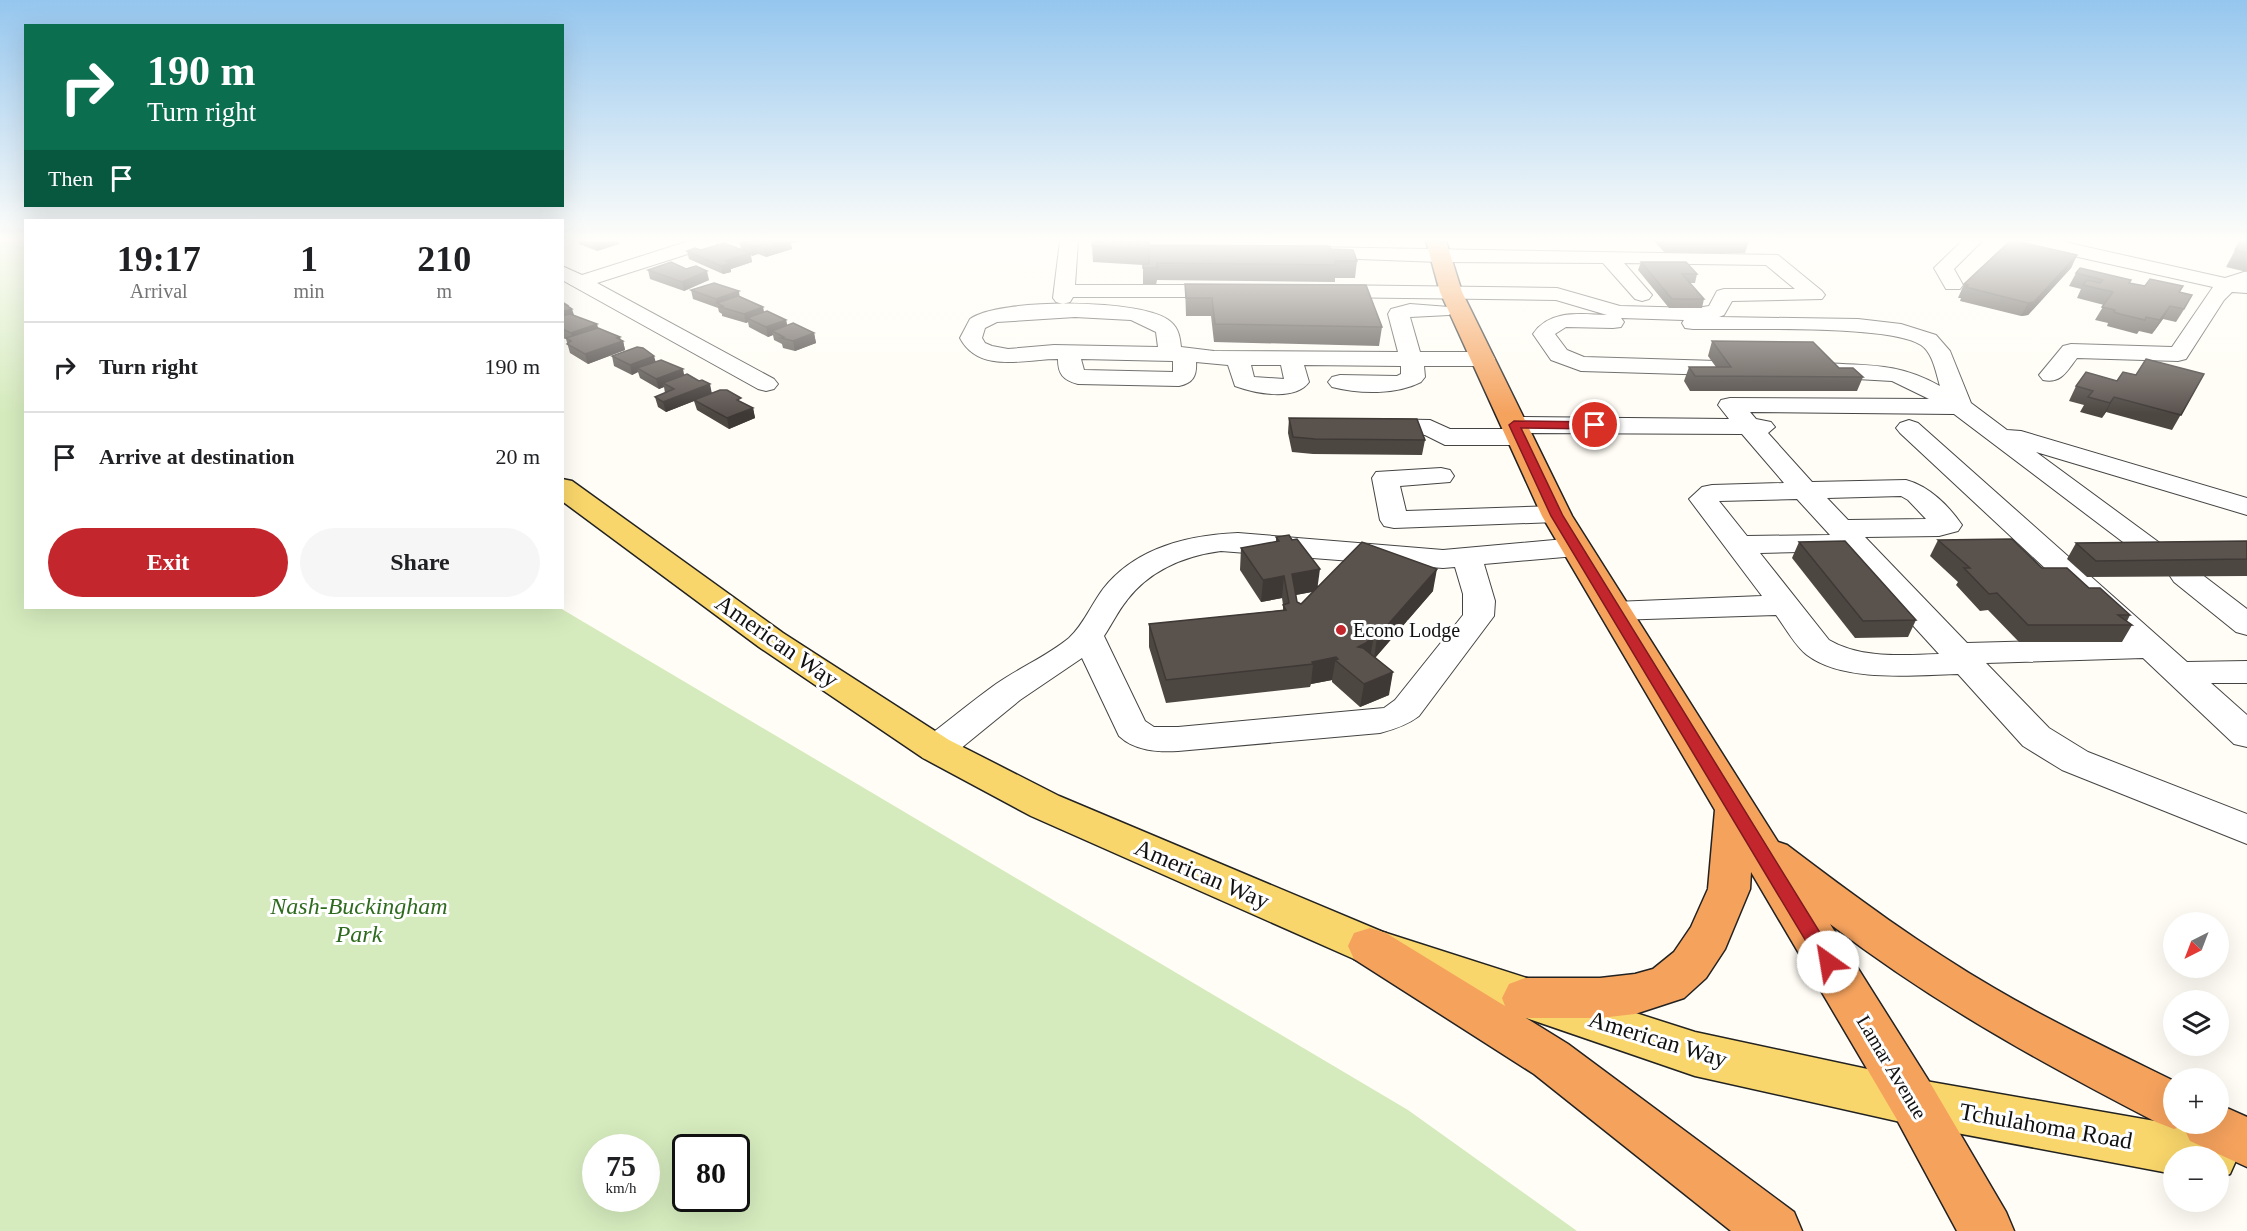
<!DOCTYPE html>
<html lang="en">
<head>
<meta charset="utf-8">
<style>
	:root { --surface:#fff; --page:#f6f6f6; --text:#202124; --muted:#757577; --line:#e0e0e0; --accent:#c4262e }
	body { margin:0; font-family:Georgia,serif; background:var(--page); color:var(--text); height:100vh; display:flex; flex-direction:column; font-size:22px; white-space:nowrap }
	* { box-sizing:border-box; margin:0 }
	p { font-size:20px; color:var(--muted) }
	.icon { flex:none; width:33px; height:33px; fill:none; stroke:currentColor; stroke-width:2; stroke-linecap:round; stroke-linejoin:round }
	.map { position:relative; flex:1; overflow:hidden }
	.panel { position:absolute; left:24px; top:219px; width:540px; height:390px; display:flex; flex-direction:column; background:var(--surface); border-radius:0px; box-shadow:0 6px 24px #0002 }
	.panel>* { flex:none }
	.top-card { position:absolute; left:24px; top:24px; width:540px; height:183px; border-radius:0px; box-shadow:0 6px 24px #0002; background:#0b6e4f; color:#fff; overflow:hidden }
	.needle { width:39px; rotate:222deg }
	.tools { position:absolute; left:2163px; top:912px; display:grid; gap:12px }
	.tools a { display:grid; place-items:center; width:66px; height:66px; border-radius:50%; background:var(--surface); box-shadow:0 6px 24px #0002; font-size:30px }
	.speed { position:absolute; left:582px; top:1134px; display:flex; gap:12px; font-size:30px; font-weight:700; text-align:center }
	.speed>* { display:grid; place-content:center; width:78px; height:78px; border-radius:50%; background:var(--surface); box-shadow:0 6px 24px #0002; line-height:1 }
	.speed small { font-size:15px; font-weight:400 }
	.speed .limit { border:3px solid #111; border-radius:9px; background:#fff; color:#111 }
	.pin { position:absolute; display:grid; place-items:center; width:51px; height:51px; color:#fff; margin:-26px; border:3px solid #fff; border-radius:50%; box-shadow:0 2px 6px #0007 }
	.me { position:absolute; width:66px; margin:-33px; rotate:328deg; stroke-linejoin:round; filter:drop-shadow(0 0 4px #0008) }
	.turn { display:flex; align-items:center; gap:21px; height:126px; padding:0 24px; font-size:27px }
	.turn .icon { width:78px; height:78px; stroke-width:2.5 }
	.turn b { display:block; font-size:42px; line-height:51px }
	.then { display:flex; align-items:center; height:57px; padding:0 24px; background:#0003; gap:12px; font-size:22px }
	.eta { display:flex; justify-content:space-evenly; align-items:center; height:102px; text-align:center }
	.eta b { font-size:36px; font-weight:800; line-height:42px }
	.cta { display:flex; gap:12px; margin-top:auto; padding:12px 24px }
	.cta a { flex:1; height:69px; border-radius:36px; background:var(--accent); color:#fff; font-size:24px; font-weight:800; line-height:69px; text-align:center }
	.cta a+a { background:var(--page); color:var(--text) }
	ul { padding:0; list-style:none }
	li { display:flex; align-items:center; gap:18px; height:90px; padding:0 24px; border-top:2px solid var(--line) }
	li div { flex:1 }
	li b { display:block; font-size:22px }
	li em { font-style:normal }
	.map>svg:first-child { display:block }
</style>
</head>
<body>
<div class="map">
<svg width="2247" height="1231" viewBox="0 0 2247 1231">
	<rect width="100%" height="100%" fill="#fffdf5"/>
	<path fill="#d5ebbd" fill-rule="evenodd" d="M0,241H25L26,608H560L1408,1110L1577,1231H0ZM596,1148H646V1198H596ZM686,1148H736V1198H686Z"/>
	<g fill="none" stroke-linecap="round" stroke-linejoin="round">
		<g stroke="#444" stroke-width="2">
			<g id="minor">
				<path d="M689,241H718L716,245L597,283L774,379L778,384L774,389L766,391L758,389L562,280V266L582,275Z"/>
				<path d="M1060,241H1078L1075,285H1228L1235,287L1238,291L1235,295L1228,297H1073L1070,302L1063,304L1056,302L1053,298Z"/>
				<path d="M1962,241H1982L1954,269L1963,285L1960,289H1946L1934,268Z"/>
				<path d="M2024,241H2060L2225,278L2247,271V293L2232,292L2224,300L2186,359L2178,361L2077,358C2067,371 2061,384 2043,380L2039,375L2063,346L2071,344L2172,347L2213,287L2033,247L2026,245Z"/>
				<path d="M1312,247L1778,255L1822,291L1825,295L1822,299L1732,301L1724,315L1719,317L1858,319L1901,324L1936,335L1950,351L1971,403L2007,430L2021,431L2247,498V515L2036,452L2172,552L2177,558L2172,564L2162,567L2152,564L1954,414L1750,412L1756,419L1771,422L1775,427L1768,433L1812,482L1906,480C1929,486 1949,506 1962,525L1958,531L1939,536L1865,537L1967,643L2121,639L1900,433L1896,428L1900,423L1909,420L1918,423L2187,662L2247,661V683H2211L2247,715V747L2234,744L2143,658L1986,663L2049,728L2088,752L2247,814V844L2062,770L2023,746L1958,674C1915,675 1844,683 1807,655C1795,646 1785,627 1776,615L1614,620L1603,618L1598,611L1603,604L1614,602L1762,596L1689,499L1702,487L1712,485L1784,483L1742,434L1530,433L1533,437L1529,442L1520,445H1445L1425,435L1368,432L1364,427L1368,422L1377,419L1430,420L1450,429H1505L1501,425L1505,420L1514,417L1729,419L1718,405L1721,400L1730,398L1929,399L1892,381L1822,377L1814,375L1810,370L1814,365L1822,363C1869,366 1897,362 1940,386C1936,373 1933,353 1921,345C1889,324 1738,330 1693,329L1685,328L1682,323L1684,320L1621,318L1624,322L1621,327L1613,328L1566,327L1555,334L1567,350L1584,357L1717,361L1725,363L1729,368L1725,373L1717,375L1581,371L1551,360L1533,334C1550,309 1580,314 1607,315L1556,300L1326,297L1319,295L1316,291L1319,287L1326,285L1557,288L1620,306L1697,308L1709,306L1717,291L1724,289H1795L1766,265L1624,263L1652,295L1649,299L1642,301L1635,299L1603,263L1440,262L1305,257L1302,253L1305,249ZM1901,496L1908,500L1926,519L1848,520L1827,498ZM1797,499L1830,535L1747,536L1719,501ZM1845,551L1939,654C1902,655 1861,659 1829,640L1760,553Z"/>
				<path d="M1410,304L1449,307L1453,311L1449,315L1410,317L1420,352H1484L1492,354L1495,359L1492,364L1484,366H1424L1425,377L1421,382C1396,395 1359,394 1332,387L1328,382L1332,377L1340,375L1397,376L1401,374V366L1304,365L1309,382C1295,402 1254,393 1235,386L1228,365L1196,362C1197,376 1193,383 1179,386L1078,384C1063,380 1058,374 1058,359C1025,359 979,374 960,338L970,319C997,298 1146,298 1171,322C1179,329 1180,338 1181,347L1214,351L1398,352L1388,314L1391,309ZM1075,317L1131,320L1156,332L1158,347L1054,345L1008,349L992,346L985,343L982,338L985,328L997,322ZM1081,359L1173,361V372L1084,370ZM1251,365H1281L1284,379L1254,377Z"/>
				<path d="M1441,468L1450,470L1454,476L1450,482L1400,486L1406,511L1556,506L1566,508L1570,514L1566,520L1556,522L1394,528L1384,526L1380,520L1372,478L1376,472Z"/>
				<path d="M1238,533L1443,550L1576,538L1586,541L1591,547L1586,553L1576,556L1484,564L1495,601L1494,616L1419,716C1407,725 1395,729 1380,733L1178,751C1157,752 1135,751 1119,736L1082,658L1020,700L949,758L936,761L923,758L918,749L923,740C947,722 971,702 996,684C1019,668 1047,656 1069,638C1084,624 1091,605 1103,589C1135,548 1188,535 1238,533ZM1221,551L1443,568L1455,567L1463,594V615L1395,700L1384,708L1178,727H1154L1145,721L1104,636C1112,624 1118,611 1127,600C1150,570 1184,556 1221,551Z"/>
				<path d="M2185,567L2196,570L2247,609V635L2236,632L2174,582L2170,576L2174,570Z"/>
			</g>
		</g>
		<g stroke="#222" stroke-width="3">
			<path id="major" d="M562,479L572,481L783,633L949,740L1059,796L1383,932L1695,1032L1914,1079L2212,1131L2230,1138L2238,1156L2230,1174L2218,1178V1156H2174V1174L1914,1125L1695,1076L1354,959L1031,816L923,758L759,647L562,501Z"/>
		</g>
		<g stroke="#222" stroke-width="3">
			<path id="highway" d="M1426,241H1446L1462,292L1572,516L1778,842L1787,845C1854,896 1922,946 1994,988C2052,1022 2113,1051 2174,1081V1124H2218V1104L2247,1117V1167L2190,1141L2183,1126L2174,1129L2156,1122C2040,1062 1935,1004 1830,924L1932,1086L2006,1212L2014,1231H1957L1896,1118L1751,872L1750,889L1725,949L1706,978L1684,998L1635,1014L1600,1018H1526L1568,1044L1794,1212L1802,1231H1731L1534,1074L1354,959L1348,946L1354,933L1370,928L1386,933L1505,1006L1502,998L1509,984L1525,978H1600L1635,974L1653,969L1674,952L1691,927L1708,889L1715,810L1542,516L1440,292Z"/>
		</g>
		<use href="#minor" fill="#fff" fill-rule="evenodd"/>
		<use href="#major" fill="#f9d66b" fill-rule="evenodd"/>
		<use href="#highway" fill="#f5a25d" fill-rule="evenodd"/>
	</g>
	<g fill="#4d4742" fill-rule="evenodd">
		<path d="M578,241H618L619,244L597,251L579,244Z"/>
		<path d="M745,241H804L791,243L792,249L766,257L758,254L752,256L751,255L752,262L731,269V272L723,274L689,259L687,251L741,250L740,243Z"/>
		<path d="M1654,241H1749L1745,253H1665Z"/>
		<path d="M2240,241H2247V272L2226,267Z"/>
		<path d="M1149,245L1331,249L1357,261L1355,278H1335V282L1157,280L1156,285H1143V265L1093,262L1092,246Z"/>
		<path d="M2077,255L2071,268L2028,315L2021,316L1960,301L1961,298H1958L1964,284Z"/>
		<path d="M1641,262L1697,274L1695,283H1690L1704,299L1702,308H1669L1638,270Z"/>
		<path d="M686,269L709,280L684,291L650,279L648,270Z"/>
		<path d="M2076,273L2145,286H2183L2180,292L2185,308L2176,322L2163,319L2152,334L2139,331L2137,334L2107,326L2108,323L2095,320L2104,305L2077,298L2081,289L2069,286Z"/>
		<path d="M1185,284L1382,327L1379,346L1214,342L1211,316H1186Z"/>
		<path d="M691,290L740,296L763,307L764,312L786,320L787,326L814,333L816,343L795,351L783,348L782,344L774,340L773,335L768,337L749,327L748,322L746,323L722,316V314L719,312L718,308L693,299Z"/>
		<path d="M562,302L568,307L574,315L623,341L625,350L588,364L570,353L566,339L562,338Z"/>
		<path d="M1712,341L1839,368L1863,377L1857,391H1690L1684,381L1689,367H1716L1708,356Z"/>
		<path d="M612,356L656,362L684,375L712,393L742,402L753,408L755,418L729,429L697,410L694,401L666,412L658,407L655,397L665,393L664,387L659,389L640,378L638,372L632,375L614,366Z"/>
		<path d="M2204,374L2172,430L2106,412L2102,418L2080,412L2084,405L2069,401L2076,386L2117,381L2136,375Z"/>
		<path d="M1289,418L1425,440L1422,455L1313,454L1292,452L1288,433Z"/>
		<path d="M1276,537L1318,586L1433,591L1375,658L1389,695L1360,707L1332,682V680L1311,684L1310,687L1166,703L1149,647V624L1283,610V605L1282,598L1261,602L1240,570L1241,548L1276,542ZM1312,592L1301,604L1297,602L1296,595Z"/>
		<path d="M1938,540L2042,568L2089,588L2130,615L2127,621L2132,625L2122,642H2019L1988,610L1980,611L1956,585L1958,582L1930,556Z"/>
		<path d="M2247,541V576L2087,577L2067,559L2076,543Z"/>
		<path d="M1799,542L1916,620L1908,637L1855,638L1792,558Z"/>
	</g>
	<g fill="#3f3936">
		<path d="M597,241H618L619,244L597,251L595,242Z"/>
		<path d="M787,241H790L792,249L766,257L764,249Z"/>
		<path d="M792,241H804L792,243Z"/>
		<path d="M757,245L758,254L752,256L751,247Z"/>
		<path d="M750,253L752,262L731,269V272L723,274L721,266L726,261Z"/>
		<path d="M2077,255L2071,268L2028,315L2021,316L2028,303Z"/>
		<path d="M707,271L709,280L684,291L682,282Z"/>
		<path d="M739,291L740,300L723,306L717,303L718,308L716,299Z"/>
		<path d="M566,305H567L569,310L572,309L575,318L562,322V312Z"/>
		<path d="M2170,306L2163,319L2152,334L2160,320Z"/>
		<path d="M763,307L764,317L747,318L748,322L746,323L744,314Z"/>
		<path d="M786,320L788,329L772,331L773,335L768,337L766,327Z"/>
		<path d="M597,324L600,334L574,342L571,333Z"/>
		<path d="M814,333L816,343L795,351L793,341Z"/>
		<path d="M620,337L621,341H623L625,350L588,364L585,354Z"/>
		<path d="M654,356L657,366L637,368L638,372L632,375L630,365Z"/>
		<path d="M683,369L685,379L663,383L664,387L659,389L656,379Z"/>
		<path d="M710,384L712,394L666,412L663,402Z"/>
		<path d="M2114,397L2106,412L2102,418L2110,403Z"/>
		<path d="M753,408L755,418L729,429L727,418Z"/>
		<path d="M1320,569L1317,591L1290,596L1292,574Z"/>
		<path d="M1437,569L1433,591L1374,659L1377,637Z"/>
		<path d="M1284,576L1282,598L1261,602L1263,580Z"/>
		<path d="M1374,635L1370,658L1358,647Z"/>
		<path d="M1336,657L1332,680L1311,684L1313,664L1312,662Z"/>
		<path d="M1393,672L1389,695L1360,707L1364,684Z"/>
	</g>
	<g fill="#5a524d" stroke="#3f3936" stroke-width="1.5">
		<path d="M745,241H787L764,249L757,245L751,247L740,243Z"/>
		<path d="M1093,241H1149V245L1329,246L1331,249L1353,250L1357,261H1335L1336,265L1157,263V268H1143V264H1149V249L1092,246Z"/>
		<path d="M2010,241H2016L2077,255L2034,302L2028,303L1966,287L1968,285L1964,284Z"/>
		<path d="M2240,241H2247V253L2235,250Z"/>
		<path d="M724,243L750,253L726,261L730,263L721,266L687,251L695,248L701,250Z"/>
		<path d="M671,262L686,269L696,266L707,271L682,282L648,270Z"/>
		<path d="M1641,262H1686L1697,274H1682L1704,299H1672Z"/>
		<path d="M2080,268L2131,280L2129,283L2145,286L2150,279L2183,286L2179,292L2192,295L2184,309L2170,306L2160,320L2146,317L2145,320L2120,314L2114,312L2115,310L2102,307L2113,292L2083,285L2087,280L2100,283L2103,280L2076,273Z"/>
		<path d="M714,283L739,291L716,299L691,290Z"/>
		<path d="M1185,284L1366,285L1382,327L1215,324L1212,298H1186Z"/>
		<path d="M738,296L763,307L744,314L720,307L723,306L717,303Z"/>
		<path d="M562,302L567,305H566L572,309L562,312Z"/>
		<path d="M767,311L786,320L766,327L747,318Z"/>
		<path d="M570,314L597,324L571,333L562,329V316Z"/>
		<path d="M793,323L814,333L793,341L781,338L784,337L772,331Z"/>
		<path d="M598,328L620,337L617,338L623,341L585,354L567,344L571,341L566,338Z"/>
		<path d="M1712,341L1813,342L1839,368H1853L1863,377L1695,376L1689,367H1731Z"/>
		<path d="M637,347L643,348L654,356L630,365L612,356Z"/>
		<path d="M2146,359L2204,374L2181,415L2114,397L2110,403L2088,397L2093,391L2076,386L2086,372L2117,381L2123,372L2136,375Z"/>
		<path d="M661,360L683,369L656,379L637,368Z"/>
		<path d="M687,374L699,381L702,380L710,384L663,402L655,397L674,389L663,383Z"/>
		<path d="M720,390H727L741,398L737,400L753,408L727,418L694,400Z"/>
		<path d="M1289,418L1417,419L1425,440L1315,439L1293,437Z"/>
		<path d="M1289,535L1292,540L1297,539L1320,569L1292,574L1297,602L1301,604L1362,542L1437,569L1377,637L1374,635L1366,643L1358,647L1363,648L1393,672L1364,684L1335,660L1338,659L1336,657L1312,662L1313,664L1166,680L1149,624L1286,610L1283,605L1289,603L1284,576L1263,580L1241,548L1279,541L1276,537Z"/>
		<path d="M2012,539L2042,568H2067L2089,588H2100L2130,615H2118L2132,625H2028L1997,593L1989,594L1964,568H1970L1938,540Z"/>
		<path d="M1845,541L1916,620L1863,621L1799,542Z"/>
		<path d="M2247,541V559L2096,561L2076,543Z"/>
	</g>
	<linearGradient id="sky" x2="0" y2="1"><stop stop-color="#95c6ee"/><stop offset="0.58" stop-color="#fffefa"/><stop offset="1" stop-color="#fffefa" stop-opacity="0"/></linearGradient>
	<rect width="2247" height="414" fill="url(#sky)"/>
	<path fill="#c4262e" stroke="#7f191e" stroke-width="1.5" d="M1514,421L1595,422L1601,425L1595,429L1521,428L1563,516L1835,957L1838,962L1835,968L1828,970L1822,968L1551,516L1509,425Z"/>
	<circle fill="#c4262e" stroke="#fff" stroke-width="2" cx="1341" cy="630" r="6"/>
	<g text-anchor="middle" dominant-baseline="central" stroke-width="6" stroke-linejoin="round" paint-order="stroke">
		<g font-size="20" fill="#111" stroke="#fff" text-anchor="start">
			<text x="1353" y="630">Econo Lodge</text>
		</g>
		<g font-size="20" fill="#111" stroke="#fff">
			<text transform="translate(1892 1067) rotate(59)">Lamar Avenue</text>
		</g>
		<g font-size="24" fill="#111" stroke="#fff">
			<text transform="translate(777 641) rotate(35)">American Way</text>
			<text transform="translate(1202 874) rotate(23)">American Way</text>
			<text transform="translate(1658 1039) rotate(17)">American Way</text>
			<text transform="translate(2046 1126) rotate(10)">Tchulahoma Road</text>
		</g>
		<g font-size="24" font-style="italic" fill="#2f6b1f" stroke="#fff">
			<text x="359" y="906">Nash-Buckingham<tspan x="359" dy="28">Park</tspan></text>
		</g>
	</g>
</svg>
<div class="tools">
<a><svg class="needle" viewBox="-14 -14 28 28"><path d="M0-13l5 13h-10z" fill="#e53935"/><path d="M0 13l5-13h-10z" fill="#757577"/></svg></a>
<a><svg class="icon" aria-label="layers" viewBox="0 0 24 24"><path d="M12 4l9 5-9 5-9-5zM3 14l9 5 9-5"/></svg></a>
<a>+</a>
<a>−</a>
</div>
<div class="speed"><div>75<small>km/h</small></div><div class="limit">80</div></div>
<div class="pin" style="left:1595px;top:425px;background:#d93025"><svg class="icon" aria-label="arrive" viewBox="0 0 24 24"><path d="M6 21V4h12l-3 4 3 4H6"/></svg></div>
<svg class="me" style="left:1828px;top:962px" viewBox="-20 -20 40 40"><circle r="19" fill="#fff"/><path d="M0-13L10 11 0 6-10 11z" fill="#c4262e"/></svg>
<div class="top-card">
<div class="turn"><svg class="icon" aria-label="right" viewBox="0 0 24 24"><path d="M7 20v-9h11M14 6l5 5-5 5"/></svg><div><b>190 m</b>Turn right</div></div>
<div class="then">Then<svg class="icon" aria-label="arrive" viewBox="0 0 24 24"><path d="M6 21V4h12l-3 4 3 4H6"/></svg></div>
</div>
<section class="panel">
<div class="eta">
<div><b>19:17</b><p>Arrival</p></div>
<div><b>1</b><p>min</p></div>
<div><b>210</b><p>m</p></div>
</div>
<ul>
<li><svg class="icon" aria-label="right" viewBox="0 0 24 24"><path d="M7 20v-9h11M14 6l5 5-5 5"/></svg><div><b>Turn right</b></div><em>190 m</em></li>
<li><svg class="icon" aria-label="arrive" viewBox="0 0 24 24"><path d="M6 21V4h12l-3 4 3 4H6"/></svg><div><b>Arrive at destination</b></div><em>20 m</em></li>
</ul>
<div class="cta"><a>Exit</a><a>Share</a></div>
</section>
</div>
</body>
</html>
